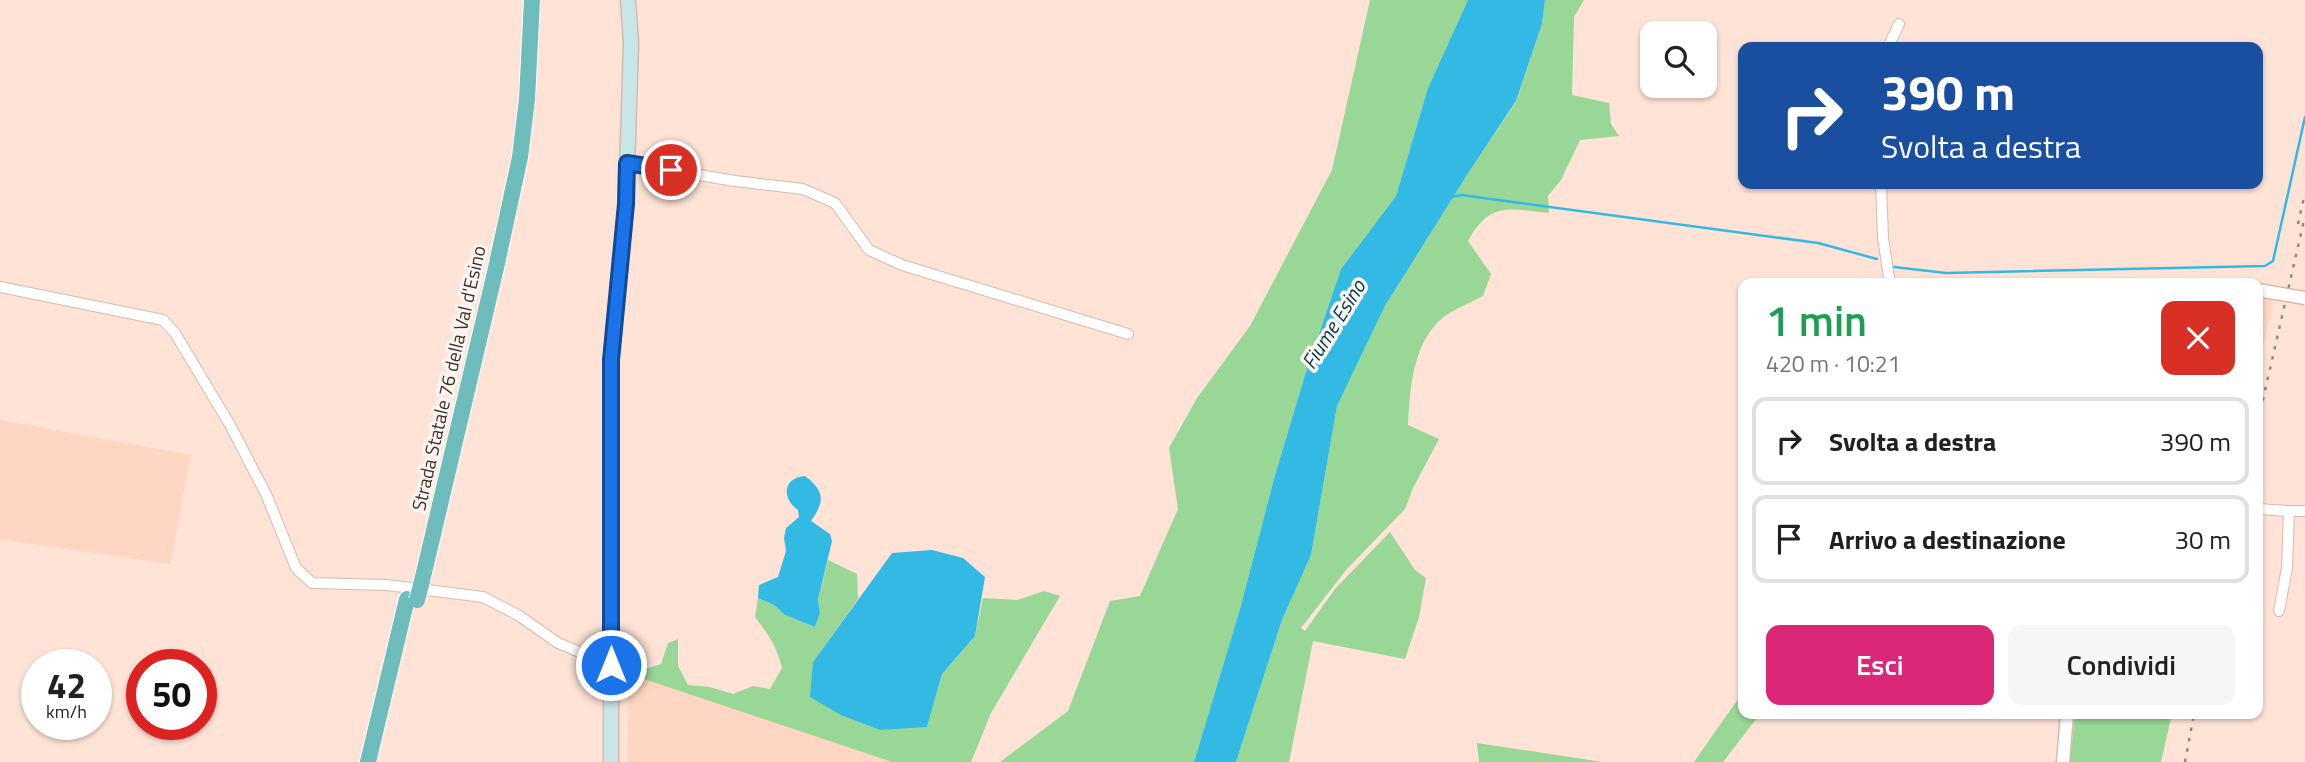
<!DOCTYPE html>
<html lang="it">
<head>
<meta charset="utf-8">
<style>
	:root { --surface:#fff; --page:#f6f6f6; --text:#202124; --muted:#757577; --line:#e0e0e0; --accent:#db2777 }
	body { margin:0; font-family:"Titillium Web",sans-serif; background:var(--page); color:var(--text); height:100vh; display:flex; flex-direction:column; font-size:26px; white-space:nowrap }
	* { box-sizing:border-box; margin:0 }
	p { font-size:23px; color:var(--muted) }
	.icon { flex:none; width:38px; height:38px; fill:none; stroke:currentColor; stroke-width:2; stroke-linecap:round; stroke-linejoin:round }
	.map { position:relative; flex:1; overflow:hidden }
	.side { position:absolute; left:1738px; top:278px; width:525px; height:441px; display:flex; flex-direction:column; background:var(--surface); border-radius:14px; box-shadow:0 2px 5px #0004 }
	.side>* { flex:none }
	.guide { position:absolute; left:1738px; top:42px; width:525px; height:147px; border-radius:14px; box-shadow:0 2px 5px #0004; background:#1a4fa0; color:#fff; overflow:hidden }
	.tools { position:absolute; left:1640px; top:21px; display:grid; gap:14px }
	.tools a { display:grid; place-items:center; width:77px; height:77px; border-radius:14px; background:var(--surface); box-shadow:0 2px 5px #0004; font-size:35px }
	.speed { position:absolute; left:21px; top:649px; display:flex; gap:14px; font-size:35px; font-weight:700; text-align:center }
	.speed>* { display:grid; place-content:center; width:91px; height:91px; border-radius:50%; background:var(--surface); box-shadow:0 2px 5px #0004; line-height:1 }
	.speed small { font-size:18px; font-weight:400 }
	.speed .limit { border:10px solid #d22; background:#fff; color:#111 }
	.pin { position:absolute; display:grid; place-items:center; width:60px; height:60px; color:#fff; margin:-30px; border:4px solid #fff; border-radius:50%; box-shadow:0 2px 7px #0007 }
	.me { position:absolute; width:77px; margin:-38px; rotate:0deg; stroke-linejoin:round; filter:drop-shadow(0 0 5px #0008) }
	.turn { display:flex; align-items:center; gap:24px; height:147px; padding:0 28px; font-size:32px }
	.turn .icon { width:91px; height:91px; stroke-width:2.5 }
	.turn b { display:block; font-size:49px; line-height:60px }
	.round { display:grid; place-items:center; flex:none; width:74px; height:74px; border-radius:14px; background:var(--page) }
	.summary { display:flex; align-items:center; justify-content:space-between; height:119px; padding:0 28px }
	h1 { font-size:42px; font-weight:600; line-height:52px; color:#1e9e55 }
	.button { display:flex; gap:14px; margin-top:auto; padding:14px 28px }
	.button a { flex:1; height:80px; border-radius:14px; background:var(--accent); color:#fff; font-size:28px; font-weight:600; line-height:80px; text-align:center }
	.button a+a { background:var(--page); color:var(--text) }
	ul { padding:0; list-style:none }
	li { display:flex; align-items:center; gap:21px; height:88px; margin:0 14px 10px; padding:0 14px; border:4px solid var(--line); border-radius:14px }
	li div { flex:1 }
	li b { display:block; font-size:26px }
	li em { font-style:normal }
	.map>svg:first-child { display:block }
</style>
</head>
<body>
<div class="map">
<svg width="2305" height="762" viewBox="0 0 2305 762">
	<rect width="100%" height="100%" fill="#fee3d6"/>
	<g fill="#ffd6c3">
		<path d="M2258,296L2274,299L2258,370Z"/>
		<path d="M0,420L191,455L170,564L0,539Z"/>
		<path d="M629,674L892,762H627Z"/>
	</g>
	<g fill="#99d797">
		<path d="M1370,0H1468L1428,88L1396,196L1341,269L1305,375L1275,475L1240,609L1194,762H1000L1068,711L1110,601L1140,596L1178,509L1169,448L1197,398L1250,326L1332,170Z"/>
		<path d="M1545,0H1584L1574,17L1572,95L1609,103L1611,124L1619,136L1580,140L1561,180L1548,196L1549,213C1509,209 1490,201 1468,241L1491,274L1483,296C1472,302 1459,307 1448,314C1413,337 1410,387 1408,425L1439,439L1413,488L1405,509L1346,570L1301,628L1305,631L1335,589L1390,532L1415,570L1426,578L1419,617L1405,659L1313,641L1289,762H1236L1282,620L1311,555L1337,406L1385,306L1467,175L1516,102L1542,24Z"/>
		<path d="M828,560L857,574L858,599L813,662L927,727L942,674L975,636L983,598L1017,600L1044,591L1060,596L991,713L971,762H892L629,674L661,664L668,643L678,639V666L688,685L710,687L733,694L753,686L770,689L782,668C777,647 768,634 755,617L758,598L774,605L785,615L815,627L820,613L818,601Z"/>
		<path d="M1743,692V714H1760L1723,762H1694Z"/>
		<path d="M2075,714H2172L2161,762H2070Z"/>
		<path d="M1477,743L1603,762H1479Z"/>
	</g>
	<g fill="#33bae4">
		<path d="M1468,0H1545L1542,24L1516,101L1467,175L1385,306L1337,406L1311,555L1282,620L1236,762H1194L1240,609L1275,475L1305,375L1341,269L1396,196L1428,88Z"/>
		<path d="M805,476C826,492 824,502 811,521L830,534L832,541L818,600L820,613L815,627L785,615L774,605L758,598L759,585L778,577L786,551L784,538L786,528L799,517L798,510C782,499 782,478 805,476Z"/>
		<path d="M932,550L963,558L985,577L975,636L942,674L927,727L880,730L841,715L810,697L813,662L892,553Z"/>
	</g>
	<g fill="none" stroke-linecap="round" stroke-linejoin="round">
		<g stroke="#33bae4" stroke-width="2.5">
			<path d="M1452,197L1461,195L1818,243L1877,259"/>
			<path d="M1894,267L1946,273L2265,266L2273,261L2305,117"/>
		</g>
		<g stroke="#d9b9aa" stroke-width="12">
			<g id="minor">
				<path d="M1888,47L1899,24"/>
				<path d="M627,163L735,181L803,189L835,203L869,250L902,265L1128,334"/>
				<path d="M1881,184L1883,238L1890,284"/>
				<path d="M0,287L163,320L175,333L230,425L266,494L296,568L312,583L387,585L483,597L518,615L558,643L611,665"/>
				<path d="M2258,509L2289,511"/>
				<path d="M2279,611L2287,568L2289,511H2305"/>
			</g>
		</g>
		<g stroke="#d9b9aa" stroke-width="15">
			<path id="tertiary" d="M2063,762L2067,714"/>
		</g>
		<g stroke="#d9b9aa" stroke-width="17">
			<path id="secondary" d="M611,762V360L626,204L631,43L628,0"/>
		</g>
		<g stroke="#fff" stroke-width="18">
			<g id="trunk">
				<path d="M422,581L496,268L520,157L527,99L532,0"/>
				<path d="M368,762L407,599"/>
			</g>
		</g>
		<use href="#minor" stroke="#fff" stroke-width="10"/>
		<use href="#tertiary" stroke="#fff" stroke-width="12"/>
		<use href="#secondary" stroke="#c9e6e6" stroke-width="14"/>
		<use href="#trunk" stroke="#6ebcbc" stroke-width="16"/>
		<g stroke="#98857c" stroke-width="2.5" stroke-dasharray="3.5 7" stroke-linecap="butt">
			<path d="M2298,224L2305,193"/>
			<path d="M2258,421L2305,216"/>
			<path d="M2185,762L2194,714"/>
		</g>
		<g stroke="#d9b9aa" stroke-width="15" stroke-linecap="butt">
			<path id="tertiary-bridge" d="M2258,290L2305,298"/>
		</g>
		<g stroke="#fff" stroke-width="18" stroke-linecap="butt">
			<path id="trunk-bridge" d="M417,600L422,581"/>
		</g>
		<use href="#tertiary-bridge" stroke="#fff" stroke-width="12"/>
		<use href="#trunk-bridge" stroke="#6ebcbc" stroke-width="16"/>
	</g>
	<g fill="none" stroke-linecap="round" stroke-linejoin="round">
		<g stroke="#114b97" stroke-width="18">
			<path id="route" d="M611,665V360L626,204L627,163L671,170"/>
		</g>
		<use href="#route" stroke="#1a73e8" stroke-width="12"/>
	</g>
	<g text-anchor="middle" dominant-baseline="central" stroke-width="7" stroke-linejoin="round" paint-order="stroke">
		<g font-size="19" fill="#3e312b" stroke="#fcf5f2">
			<text transform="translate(448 378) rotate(-77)">Strada Statale 76 della Val d'Esino</text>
		</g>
		<g font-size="21" font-style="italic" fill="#003a4b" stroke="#fcf5f2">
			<text transform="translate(1333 324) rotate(-58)">Fiume Esino</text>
		</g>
	</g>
</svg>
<div class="tools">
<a><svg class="icon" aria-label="search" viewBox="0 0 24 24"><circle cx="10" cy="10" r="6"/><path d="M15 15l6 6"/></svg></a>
</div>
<div class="speed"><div>42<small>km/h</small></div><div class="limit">50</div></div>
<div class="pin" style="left:671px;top:170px;background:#d93025"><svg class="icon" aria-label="arrive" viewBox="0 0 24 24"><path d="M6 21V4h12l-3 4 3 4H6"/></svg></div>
<svg class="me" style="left:611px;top:665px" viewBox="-20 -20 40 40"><circle r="17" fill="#1a73e8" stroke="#fff" stroke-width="3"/><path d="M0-11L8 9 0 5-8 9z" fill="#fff"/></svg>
<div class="guide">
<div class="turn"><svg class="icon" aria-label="right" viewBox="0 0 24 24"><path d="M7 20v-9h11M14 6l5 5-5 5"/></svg><div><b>390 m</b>Svolta a destra</div></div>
</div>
<section class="side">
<div class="summary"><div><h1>1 min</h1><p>420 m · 10:21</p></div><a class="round" style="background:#d93025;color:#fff"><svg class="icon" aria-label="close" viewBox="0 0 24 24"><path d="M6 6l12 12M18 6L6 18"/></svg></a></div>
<ul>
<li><svg class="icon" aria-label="right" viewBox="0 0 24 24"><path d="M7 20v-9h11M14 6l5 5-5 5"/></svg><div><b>Svolta a destra</b></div><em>390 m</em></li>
<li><svg class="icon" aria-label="arrive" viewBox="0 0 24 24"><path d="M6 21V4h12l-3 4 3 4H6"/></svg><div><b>Arrivo a destinazione</b></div><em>30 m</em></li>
</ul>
<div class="button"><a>Esci</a><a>Condividi</a></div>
</section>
</div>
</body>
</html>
